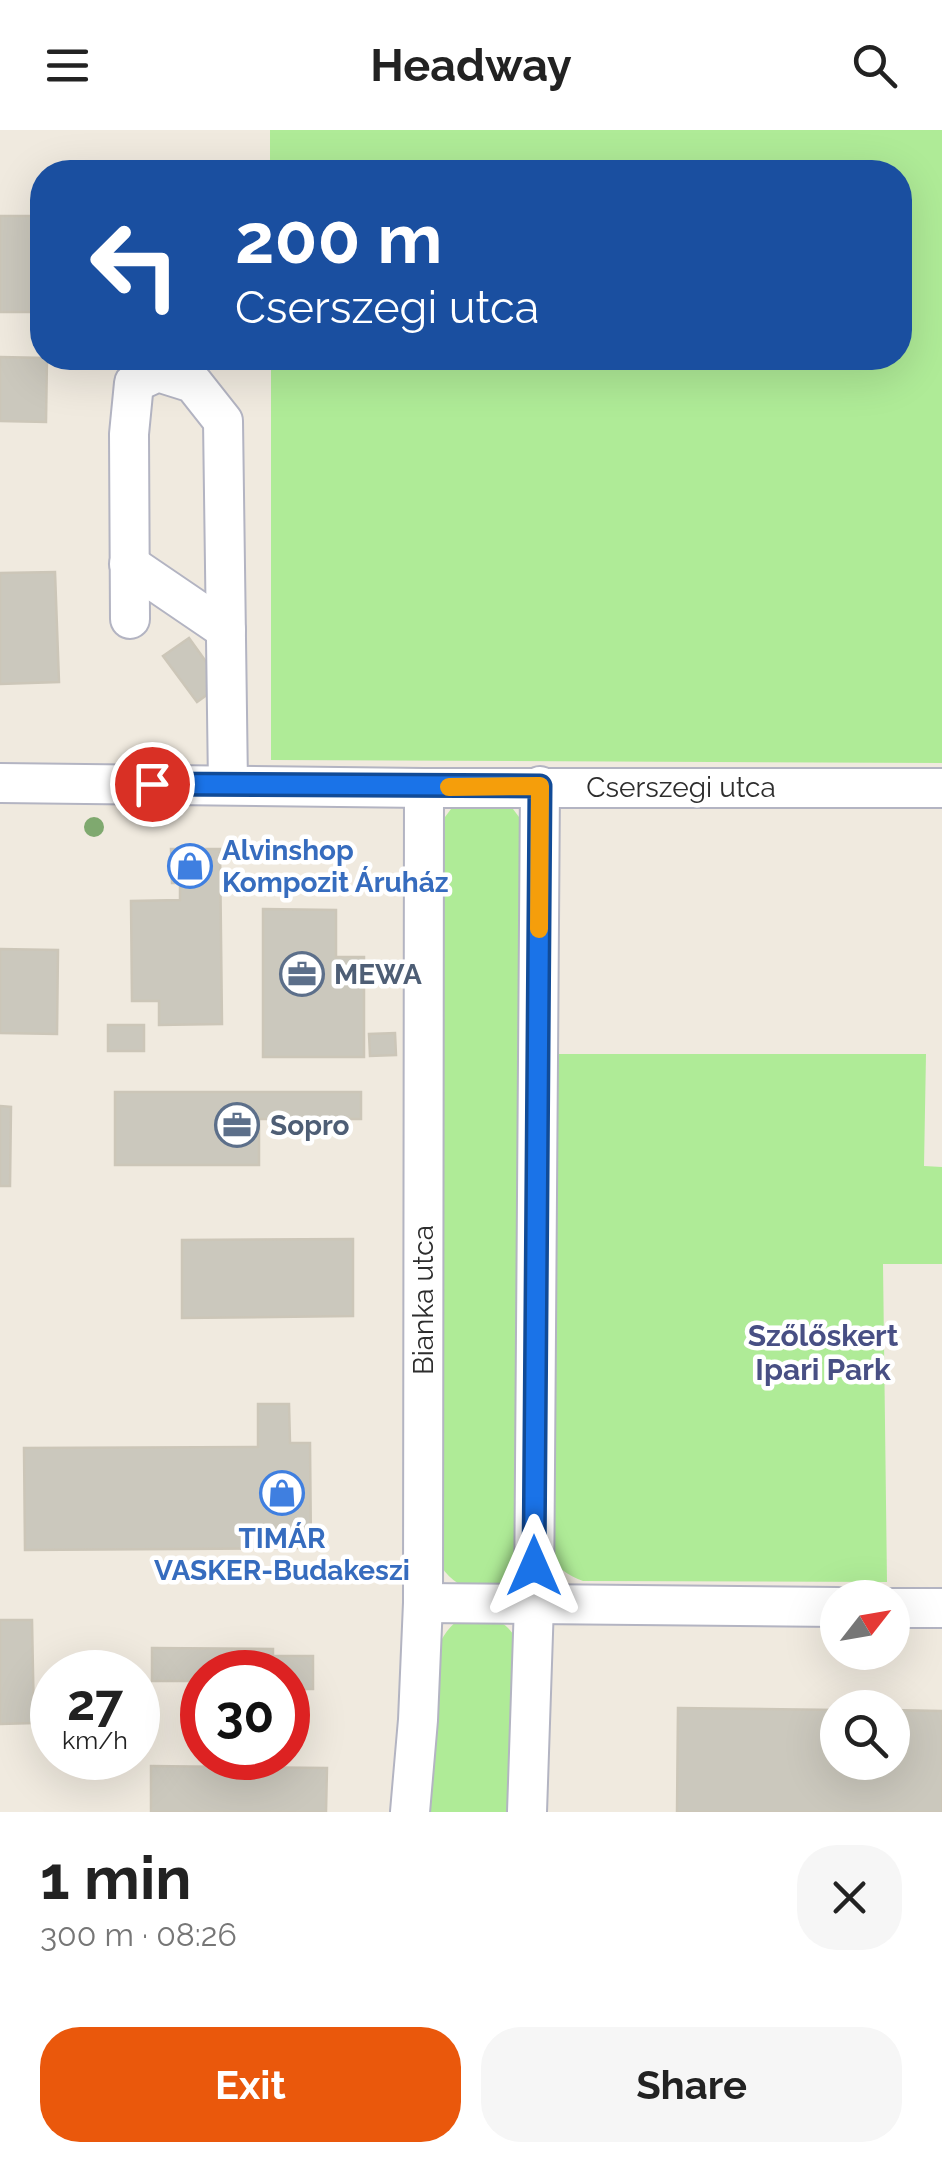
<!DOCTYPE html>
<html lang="en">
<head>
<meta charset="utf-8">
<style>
	:root { --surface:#fff; --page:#f6f6f6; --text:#222; --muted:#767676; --accent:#ea580c }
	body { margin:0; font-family:Raleway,sans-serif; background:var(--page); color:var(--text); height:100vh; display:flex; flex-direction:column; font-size:38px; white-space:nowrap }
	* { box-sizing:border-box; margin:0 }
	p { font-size:32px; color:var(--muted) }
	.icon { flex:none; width:55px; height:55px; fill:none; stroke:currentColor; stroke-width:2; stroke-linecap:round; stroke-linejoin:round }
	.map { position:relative; height:1682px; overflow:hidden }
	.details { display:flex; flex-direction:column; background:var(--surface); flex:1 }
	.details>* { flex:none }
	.banner { position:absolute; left:30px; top:30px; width:882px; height:210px; border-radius:40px; box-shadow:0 10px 40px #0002; background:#1a4fa0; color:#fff; overflow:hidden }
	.needle { width:65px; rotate:59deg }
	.buttons { position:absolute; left:820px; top:1450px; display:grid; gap:20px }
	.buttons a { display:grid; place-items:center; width:90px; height:90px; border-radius:50%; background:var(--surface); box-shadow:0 10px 40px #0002; font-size:50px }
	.speed { position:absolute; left:30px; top:1520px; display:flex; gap:20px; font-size:50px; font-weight:700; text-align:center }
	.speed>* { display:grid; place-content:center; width:130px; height:130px; border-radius:50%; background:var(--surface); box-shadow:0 10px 40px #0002; line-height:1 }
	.speed small { font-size:25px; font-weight:400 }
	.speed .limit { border:15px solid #d22; background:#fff; color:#111 }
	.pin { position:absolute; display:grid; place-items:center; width:85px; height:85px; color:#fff; margin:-42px; border:5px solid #fff; border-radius:50%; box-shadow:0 2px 10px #0007 }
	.me { position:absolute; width:110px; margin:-55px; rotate:0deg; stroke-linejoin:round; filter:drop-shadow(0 0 8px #0008) }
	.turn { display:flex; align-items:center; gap:35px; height:210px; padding:0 40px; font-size:45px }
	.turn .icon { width:130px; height:130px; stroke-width:2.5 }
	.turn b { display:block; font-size:70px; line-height:85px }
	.round { display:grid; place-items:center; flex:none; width:105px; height:105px; border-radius:40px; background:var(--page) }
	.summary { display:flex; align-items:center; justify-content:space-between; height:170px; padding:0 40px }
	h1 { font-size:60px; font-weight:700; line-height:75px }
	.action { display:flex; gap:20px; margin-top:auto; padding:20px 40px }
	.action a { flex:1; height:115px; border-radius:40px; background:var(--accent); color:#fff; font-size:40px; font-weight:700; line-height:115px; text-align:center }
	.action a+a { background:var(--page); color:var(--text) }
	header { display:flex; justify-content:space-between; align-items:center; height:130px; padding:0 40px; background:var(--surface); font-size:45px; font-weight:700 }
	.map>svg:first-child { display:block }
</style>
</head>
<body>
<header><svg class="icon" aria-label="menu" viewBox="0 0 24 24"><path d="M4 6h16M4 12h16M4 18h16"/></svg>Headway<svg class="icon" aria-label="search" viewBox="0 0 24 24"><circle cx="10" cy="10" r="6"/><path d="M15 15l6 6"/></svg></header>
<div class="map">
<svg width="942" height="1682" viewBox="0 0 942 1682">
	<rect width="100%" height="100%" fill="#f0eadf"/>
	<g fill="#afeb97">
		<path d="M270,0H942V633L271,630V228H900V42H270Z"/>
		<path d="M454,675H510L519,687L524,702L518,1436C500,1468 460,1467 441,1436V702L445,687Z"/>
		<path d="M550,924H926L924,1036L942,1037V1134H883L887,1452L583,1451C567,1445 558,1438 547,1424Z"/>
		<path d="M460,1488C487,1489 502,1484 517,1510L508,1682H428L433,1655L435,1529C439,1510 446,1500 460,1488Z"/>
	</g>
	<g fill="#cbc8bd" stroke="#ccc6b8" stroke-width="2.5">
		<rect x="0" y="86" width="42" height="96"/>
		<path d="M0,227L47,228L46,292L0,291Z"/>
		<path d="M55,442L59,552L0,554V443Z"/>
		<path d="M189,508L222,554L197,572L163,526Z"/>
		<path d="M171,719H220L222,894L159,895V871H132L131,771L180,770V753H172Z"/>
		<path d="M263,779L336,780V827H364V927H263Z"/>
		<path d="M0,819L58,820L57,904L0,903Z"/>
		<rect x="108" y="895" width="36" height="26"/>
		<path d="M395,903L396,925L370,926L369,904Z"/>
		<path d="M115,962H361V989H259V1035H115Z"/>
		<path d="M0,976L11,977L10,1056H0Z"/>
		<path d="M353,1109V1186L182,1188V1110Z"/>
		<path d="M258,1274H289L290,1313H310L311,1418L25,1420L24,1318L258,1317Z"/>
		<path d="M0,1490H32L34,1593L0,1594Z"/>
		<path d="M152,1518L273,1519V1542H202V1551H152Z"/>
		<path d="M273,1526H313V1559H288V1542H273Z"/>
		<path d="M678,1578L838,1580V1632H892V1580L942,1581V1682H677Z"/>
		<path d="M151,1636L327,1638L326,1682H151Z"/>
	</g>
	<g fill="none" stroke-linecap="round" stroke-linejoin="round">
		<g stroke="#b3b4c2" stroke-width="42">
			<g id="minor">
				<path d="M129,434L226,500"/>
				<path d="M130,489L129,304L134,253L158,242L193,253L223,291L228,655"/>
				<path d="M0,653L424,658H942"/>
				<path d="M423,1473L838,1477"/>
				<path d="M892,1478H942"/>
				<path d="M410,1682L418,1590L423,1473L424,658"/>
				<path d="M527,1682L534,1474L540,656"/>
			</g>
		</g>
		<use href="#minor" stroke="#fff" stroke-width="38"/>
	</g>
	<circle fill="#7fa96f" cx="94" cy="697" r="10"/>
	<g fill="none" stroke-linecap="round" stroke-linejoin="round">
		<g stroke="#114b97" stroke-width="25">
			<path id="route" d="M152,654L540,656L534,1436"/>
		</g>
		<use href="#route" stroke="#1a73e8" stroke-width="18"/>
		<path stroke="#f59e0b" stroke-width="18" d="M449,657L540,656L539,799"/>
	</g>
	<defs>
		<g id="shop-ring" transform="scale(2.25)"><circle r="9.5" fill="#fff" stroke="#3f7fe0" stroke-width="1.5"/><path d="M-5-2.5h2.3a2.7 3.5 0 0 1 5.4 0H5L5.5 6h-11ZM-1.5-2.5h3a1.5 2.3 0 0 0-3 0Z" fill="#3f7fe0"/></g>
		<g id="office-ring" transform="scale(2.25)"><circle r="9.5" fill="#fff" stroke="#5c6f8a" stroke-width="1.5"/><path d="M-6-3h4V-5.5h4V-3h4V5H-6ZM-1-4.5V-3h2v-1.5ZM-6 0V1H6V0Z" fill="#5c6f8a"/></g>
	</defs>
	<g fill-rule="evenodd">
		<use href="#shop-ring" x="190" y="736"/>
		<use href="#office-ring" x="302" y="844"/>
		<use href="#office-ring" x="237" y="995"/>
		<use href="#shop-ring" x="282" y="1363"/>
	</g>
	<g text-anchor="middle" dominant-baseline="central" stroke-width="9" stroke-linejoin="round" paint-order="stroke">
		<g font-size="28" fill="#2d2d2d" stroke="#fff">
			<text x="681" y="657">Cserszegi utca</text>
			<text transform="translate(423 1170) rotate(-90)">Bianka utca</text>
		</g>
		<g font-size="28" font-weight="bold" fill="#366cbe" stroke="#fff" text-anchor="start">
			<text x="222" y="720">Alvinshop<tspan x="222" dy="32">Kompozit Áruház</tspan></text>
			<text x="282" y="1408" text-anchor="middle">TIMÁR<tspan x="282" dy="32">VASKER-Budakeszi</tspan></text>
		</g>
		<g font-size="28" font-weight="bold" fill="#4e5e75" stroke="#fff" text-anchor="start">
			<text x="334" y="844">MEWA</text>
			<text x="270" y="995">Sopro</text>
		</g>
		<g font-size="30" font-weight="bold" fill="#484f84" stroke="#fff">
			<text x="823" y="1205">Szőlőskert<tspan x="823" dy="34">Ipari Park</tspan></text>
		</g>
	</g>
</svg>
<div class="buttons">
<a><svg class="needle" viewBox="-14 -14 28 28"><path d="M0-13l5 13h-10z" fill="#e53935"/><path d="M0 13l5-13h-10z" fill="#767676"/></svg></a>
<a><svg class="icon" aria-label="search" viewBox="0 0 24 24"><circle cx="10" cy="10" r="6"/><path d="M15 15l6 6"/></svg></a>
</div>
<div class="speed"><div>27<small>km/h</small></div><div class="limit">30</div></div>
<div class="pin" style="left:152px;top:654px;background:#d93025"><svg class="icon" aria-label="arrive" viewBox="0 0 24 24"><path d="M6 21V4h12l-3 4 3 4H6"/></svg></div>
<svg class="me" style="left:534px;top:1436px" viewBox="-20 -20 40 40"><path d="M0-17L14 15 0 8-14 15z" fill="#1a73e8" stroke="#fff" stroke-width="4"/></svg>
<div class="banner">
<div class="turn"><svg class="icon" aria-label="left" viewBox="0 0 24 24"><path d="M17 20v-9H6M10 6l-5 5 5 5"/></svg><div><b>200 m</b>Cserszegi utca</div></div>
</div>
</div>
<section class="details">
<div class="summary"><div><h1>1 min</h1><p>300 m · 08:26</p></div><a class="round"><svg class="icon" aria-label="close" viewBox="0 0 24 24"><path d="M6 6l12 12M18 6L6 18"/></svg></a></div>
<div class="action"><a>Exit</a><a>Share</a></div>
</section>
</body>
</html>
